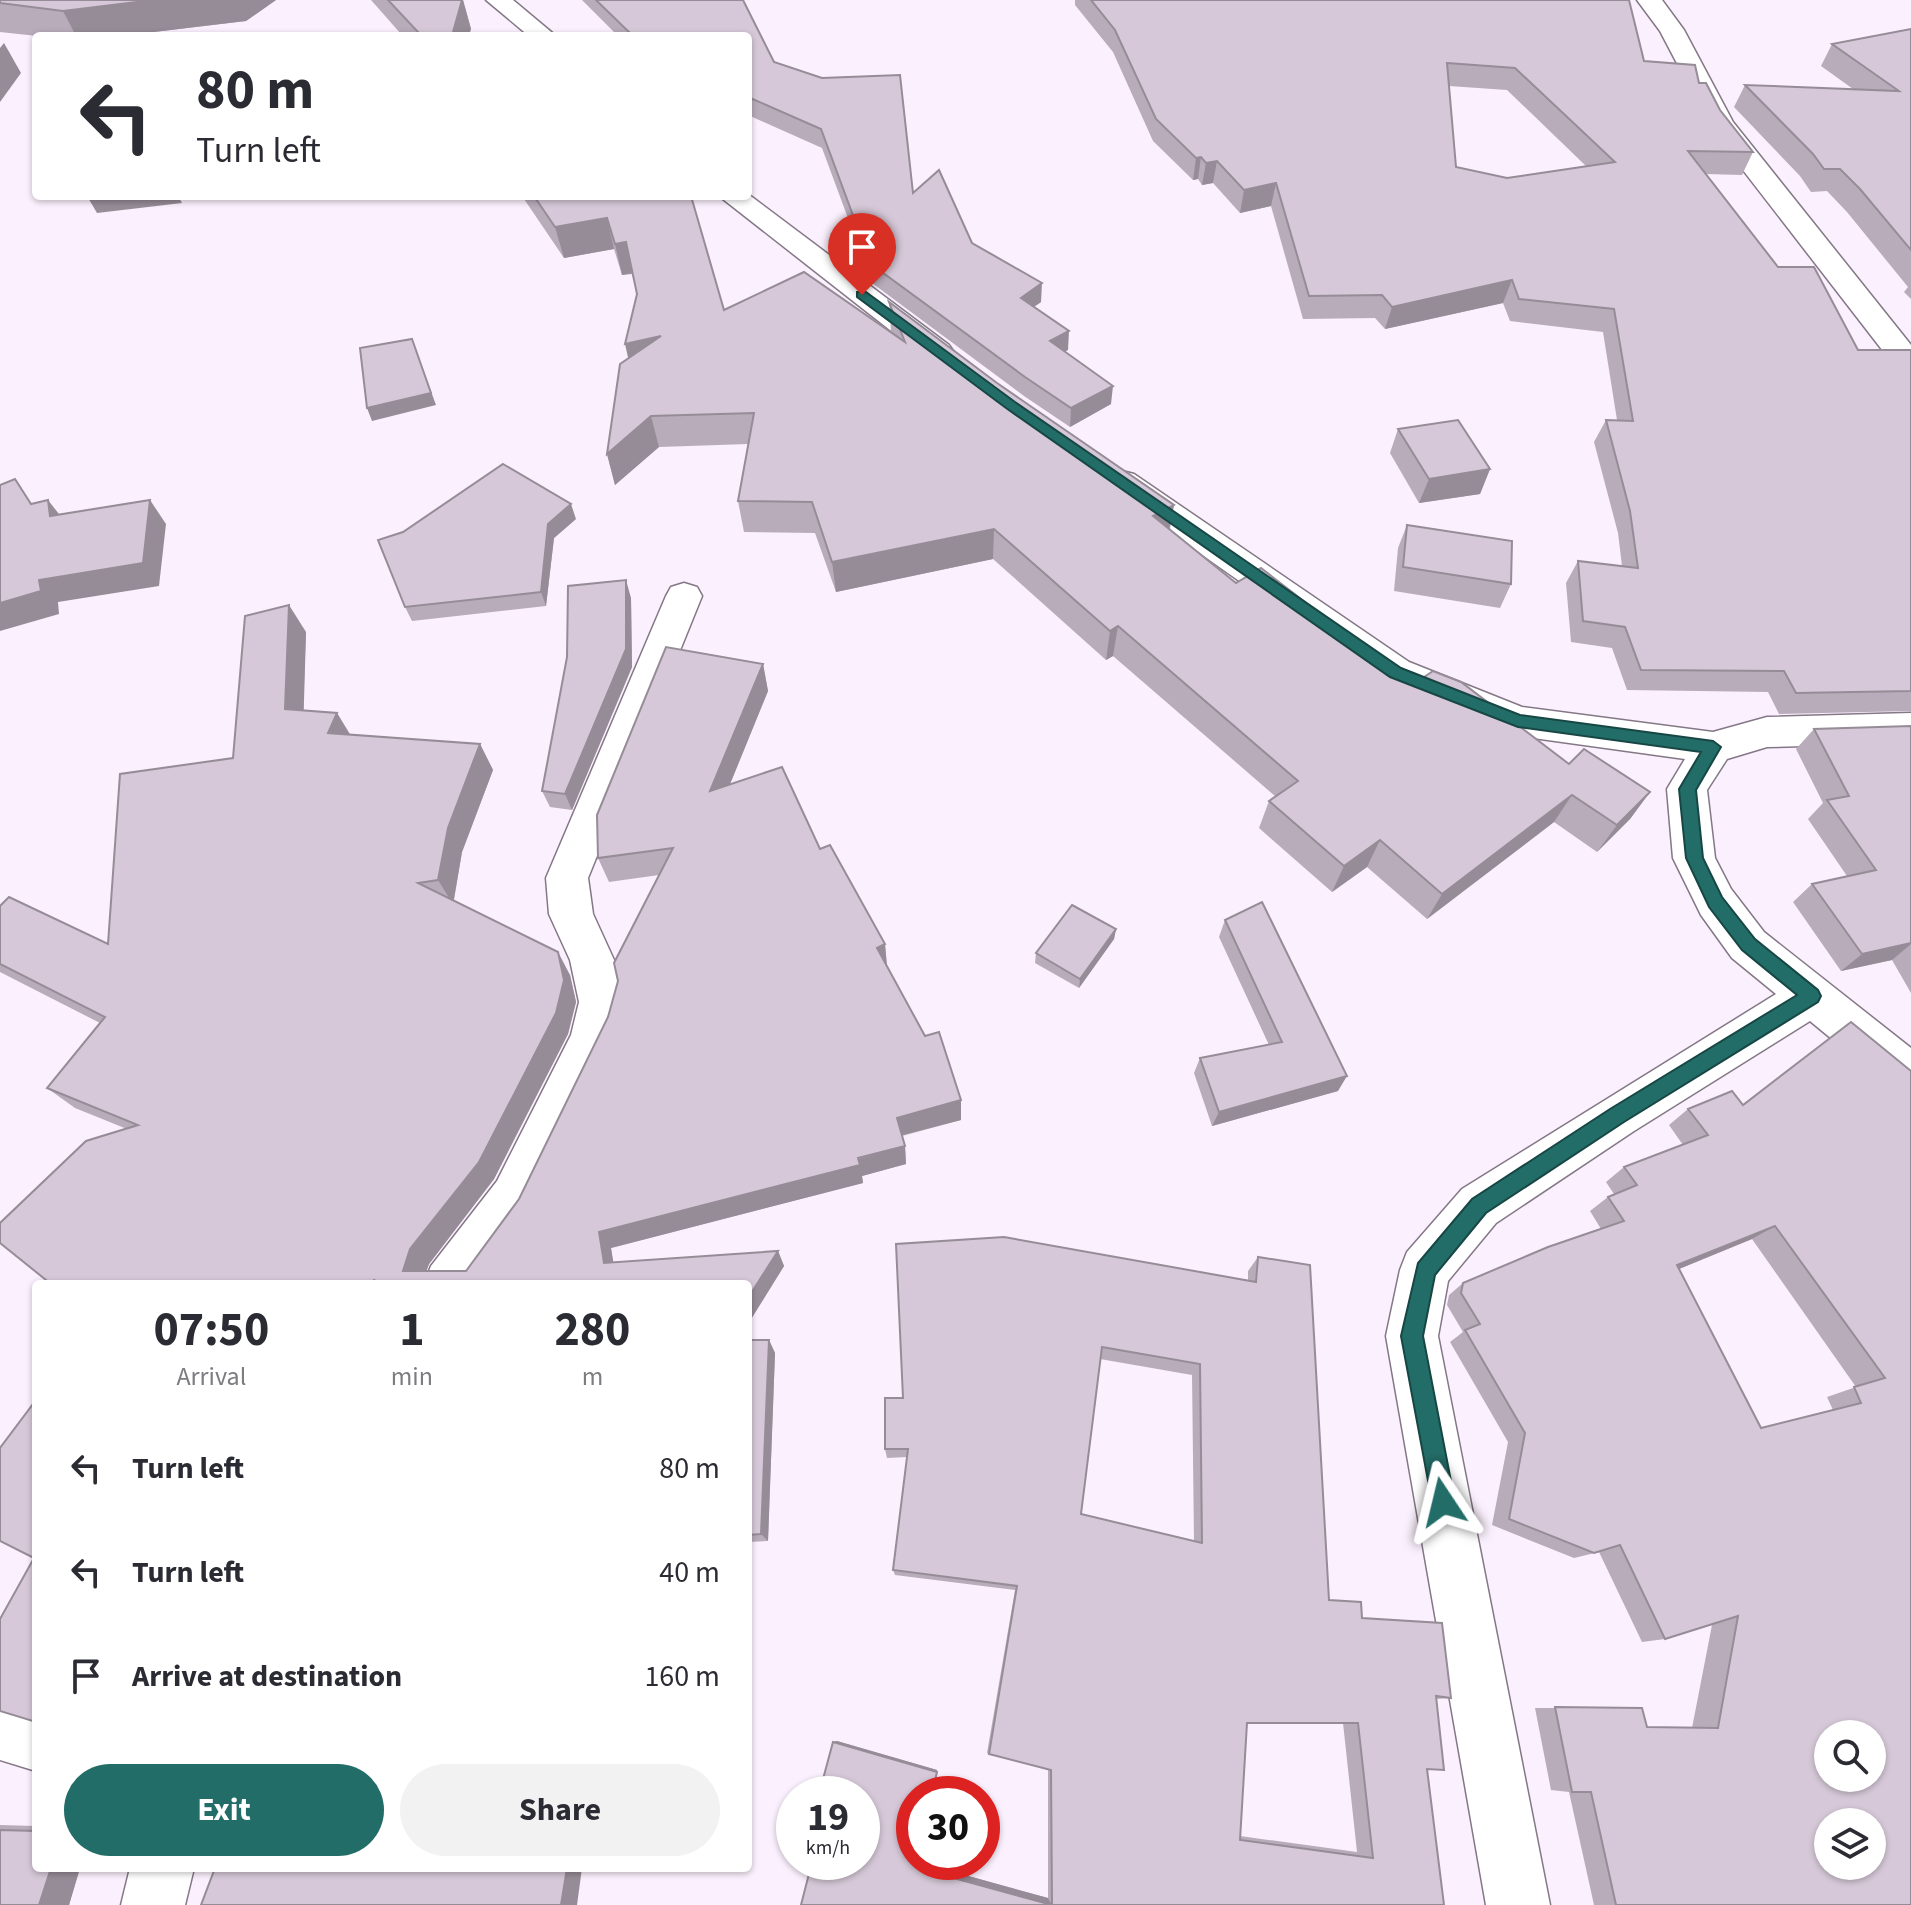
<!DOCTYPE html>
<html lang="en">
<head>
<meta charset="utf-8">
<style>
	:root { --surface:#fff; --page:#f2f2f3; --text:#2b2b33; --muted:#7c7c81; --accent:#236d68 }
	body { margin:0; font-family:"Source Sans 3",sans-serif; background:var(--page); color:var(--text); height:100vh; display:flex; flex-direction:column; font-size:30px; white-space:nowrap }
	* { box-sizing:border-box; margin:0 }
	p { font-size:26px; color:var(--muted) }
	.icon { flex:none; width:44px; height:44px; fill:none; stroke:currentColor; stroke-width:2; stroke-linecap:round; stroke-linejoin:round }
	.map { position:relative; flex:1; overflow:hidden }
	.drawer { position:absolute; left:32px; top:1280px; width:720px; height:592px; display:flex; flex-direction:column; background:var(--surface); border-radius:8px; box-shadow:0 2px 6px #0004 }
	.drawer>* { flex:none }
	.guide { position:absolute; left:32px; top:32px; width:720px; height:168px; border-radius:8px; box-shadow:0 2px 6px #0004; background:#fff; color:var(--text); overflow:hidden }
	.tools { position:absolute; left:1814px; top:1720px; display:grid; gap:16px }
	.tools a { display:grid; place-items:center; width:72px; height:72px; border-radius:50%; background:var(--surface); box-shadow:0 2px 6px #0004; font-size:40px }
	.speed { position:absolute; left:776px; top:1776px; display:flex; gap:16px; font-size:40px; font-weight:700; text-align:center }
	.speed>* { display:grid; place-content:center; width:104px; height:104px; border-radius:50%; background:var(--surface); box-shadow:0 2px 6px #0004; line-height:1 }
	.speed small { font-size:20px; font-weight:400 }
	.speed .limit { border:12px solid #d22; background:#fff; color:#111 }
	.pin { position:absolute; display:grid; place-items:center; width:68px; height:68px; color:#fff; margin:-82px -34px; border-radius:50% 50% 50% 0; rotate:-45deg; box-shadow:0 0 8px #0007 }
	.pin .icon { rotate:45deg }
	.me { position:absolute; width:88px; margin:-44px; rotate:350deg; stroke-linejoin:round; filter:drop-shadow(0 0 6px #0008) }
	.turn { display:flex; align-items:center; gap:28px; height:168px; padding:0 32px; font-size:36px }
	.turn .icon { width:104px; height:104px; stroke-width:2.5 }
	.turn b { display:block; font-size:56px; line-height:68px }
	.eta { display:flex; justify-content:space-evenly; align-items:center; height:136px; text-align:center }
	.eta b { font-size:48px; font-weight:700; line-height:56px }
	.button { display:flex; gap:16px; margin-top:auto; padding:16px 32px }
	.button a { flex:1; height:92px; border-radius:48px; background:var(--accent); color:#fff; font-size:32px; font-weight:700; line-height:92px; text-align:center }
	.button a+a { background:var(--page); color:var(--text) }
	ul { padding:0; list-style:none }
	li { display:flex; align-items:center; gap:24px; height:104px; padding:0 32px }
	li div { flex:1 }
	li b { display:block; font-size:30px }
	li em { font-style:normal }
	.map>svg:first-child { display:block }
</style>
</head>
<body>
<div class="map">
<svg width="1911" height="1905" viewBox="0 0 1911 1905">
	<rect width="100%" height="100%" fill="#fbf0fd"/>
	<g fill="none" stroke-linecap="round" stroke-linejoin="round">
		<g stroke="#847786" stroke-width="3">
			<g id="minor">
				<path d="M486,0H513L556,36H529Z"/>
				<path d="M1637,0H1662L1684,30L1733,122L1911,345V376L1900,373L1712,130L1660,31Z"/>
				<path d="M748,194L949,345L954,352L949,359L938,362L927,359L719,196Z"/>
				<path d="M1122,471L1134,474L1409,662L1522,707L1713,732L1767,717L1911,713V743L1767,747L1727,759L1707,790L1715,858L1731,889L1764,932L1911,1048V1097L1895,1091L1810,1021L1634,1131L1496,1223L1448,1281L1438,1336L1550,1905H1486L1386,1336L1400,1270L1407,1252L1462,1189L1776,994L1732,958L1701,915L1673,858L1667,789L1685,759L1518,736L1383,682L1110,490L1105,482L1110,474Z"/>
				<path d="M684,583L697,587L702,596L588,878L593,914L614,960L625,1002L616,1037L531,1215L480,1284H424L431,1266L497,1181L571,1035L579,1002L570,960L549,914L546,878L666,596L671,587Z"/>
				<path d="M0,1700L36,1711V1771L0,1760Z"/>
				<path d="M130,1868H194L185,1905H121Z"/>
			</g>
		</g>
		<use href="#minor" fill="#fff" fill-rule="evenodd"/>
	</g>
	<g fill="#b8acba" fill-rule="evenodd">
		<path d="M0,0H276L246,21L120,36H37L0,32Z"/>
		<path d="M371,0H463L471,29L401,34Z"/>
		<path d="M582,0H743L774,62L913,193L1041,302L1034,307L1068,350L1064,351L1111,404L1070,427L1024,396L872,283L822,148L748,115V36H618Z"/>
		<path d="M1075,0H1629L1644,61L1699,83L1753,152L1742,175L1706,174L1778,267L1858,350H1911V711L1779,714L1768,692L1627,690L1612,648L1571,642L1566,583L1578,561L1622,566L1618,533L1594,442L1606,420H1617L1603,332L1510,321L1503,303L1385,329L1375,318L1303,319L1271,206L1240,213L1213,183L1202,185L1198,179L1193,180L1153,141L1113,52L1075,5ZM1449,86L1507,90L1586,166L1507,178L1456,167Z"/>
		<path d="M1911,29V299L1904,292L1908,287L1847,212L1827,191L1811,192L1800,176L1734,107L1745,85L1853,89L1821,66L1832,44Z"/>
		<path d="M522,196H691L724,310L891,332L889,302L997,383L1174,505L1170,529L1236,583L1412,685L1569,764L1650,792L1630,819L1597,852L1554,822L1427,919L1367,867L1332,892L1259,828L1269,801L1275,796L1113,656L1106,660L993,559L836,592L815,533L744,532L738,501L748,444L659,447L615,485L607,454L628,359L637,294L633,274L622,275L614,249L564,258Z"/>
		<path d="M1398,429L1490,469L1480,494L1419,503L1390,453Z"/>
		<path d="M576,519L554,538L546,606L412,621L405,607Z"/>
		<path d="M1407,525L1511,584L1500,608L1394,591L1398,548Z"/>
		<path d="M631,598L632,667L572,810L550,807L542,791Z"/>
		<path d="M306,632L303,711L337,713L350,734L480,744L493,770L462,852L454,900L570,975L576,1002L568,1034L494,1179L429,1264L426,1271H466L519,1199L608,1017L659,875L609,882L598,858L763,664L768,691L730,784L820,849L885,944L887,966L961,1100V1120L902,1136L905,1146L906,1164L862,1176L863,1183L611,1248L613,1262L778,1251L784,1266L748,1324V1284H51L127,1129L75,1108L47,1088L100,1023L0,972V906L108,944L233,758Z"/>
		<path d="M1911,726V993L1892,960L1841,971L1793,902L1812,884L1847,876L1808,819L1823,803L1796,749L1814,729Z"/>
		<path d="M1225,920L1338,1091L1212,1126L1194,1073L1200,1058L1269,1045L1219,937Z"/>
		<path d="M1116,929L1114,939L1079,988L1035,963L1036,953Z"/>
		<path d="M1911,1071V1905H1594L1569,1792L1551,1790L1535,1708H1642L1647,1727L1692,1728L1712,1625L1665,1639L1642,1642L1599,1552L1574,1558L1492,1525L1508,1442L1450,1342L1463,1332L1447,1305L1449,1295L1463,1283L1601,1229L1590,1211L1608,1197L1614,1194L1606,1182L1624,1167L1683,1145L1669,1125L1688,1109L1743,1105ZM1752,1239L1856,1387L1827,1397L1833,1410L1761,1428L1679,1269Z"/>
		<path d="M1258,1257L1329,1600L1362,1618L1451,1698L1437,1699L1427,1769L1444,1905H801L862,1862L833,1742L837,1741L937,1770L918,1862L1048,1898V1770L989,1754L987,1753L1015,1590L895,1575L893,1570L907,1457L887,1458L885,1449L903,1398L1248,1280V1271ZM1100,1359L1192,1375L1194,1541L1081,1514ZM1247,1723H1343L1357,1852L1240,1836Z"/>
		<path d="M748,1340H769L775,1353L768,1541L748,1542Z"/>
		<path d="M0,1825L36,1826V1868H80L69,1905H0Z"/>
	</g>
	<g fill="#968c97">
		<path d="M153,0H276L246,21L120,36H76L63,11Z"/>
		<path d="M462,0H463L471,29L469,36H455L453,32Z"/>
		<path d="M4,43L21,73L0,102V48Z"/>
		<path d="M1201,157L1198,179L1193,180L1196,158Z"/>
		<path d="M1217,161L1213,183L1202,185L1206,163Z"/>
		<path d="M1276,183L1271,206L1240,213L1244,190Z"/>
		<path d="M87,196H178L182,203L97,213Z"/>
		<path d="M607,218L614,249L564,258L555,227Z"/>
		<path d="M626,242L633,273L622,275L615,244Z"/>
		<path d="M1512,280L1503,303L1385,329L1392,307Z"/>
		<path d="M1042,283L1041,302L1020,316L1021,298Z"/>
		<path d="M1069,331L1068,350L1049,359L1050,341Z"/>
		<path d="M661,336L632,375L625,344Z"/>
		<path d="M416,351L436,405L372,421L367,408Z"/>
		<path d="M1113,386L1111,404L1070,427L1071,408Z"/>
		<path d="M651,416L659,447L615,485L607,454Z"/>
		<path d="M1490,469L1480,494L1419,503L1429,479Z"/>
		<path d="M48,500L66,523L50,516Z"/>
		<path d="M150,500L166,524L159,586L58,602L59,614L0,631V603L39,580Z"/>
		<path d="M571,504L576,519L554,538L546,606L541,592L548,524Z"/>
		<path d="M1174,505L1168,535L1153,516Z"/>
		<path d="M994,529L993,559L836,592L832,562Z"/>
		<path d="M626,580L631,598L632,667L572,810L565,794Z"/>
		<path d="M289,605L306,632L303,735L285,709Z"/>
		<path d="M1118,626L1113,656L1106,660L1110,631Z"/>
		<path d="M763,664L768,691L717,816L710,791Z"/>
		<path d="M337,713L353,740L328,733Z"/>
		<path d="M480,744L493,770L462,852L453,904L438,880L448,828Z"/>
		<path d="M1650,792L1630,819L1597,852L1617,825Z"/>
		<path d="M1572,795L1554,822L1427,919L1442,894Z"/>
		<path d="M1380,840L1367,867L1332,892L1344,866Z"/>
		<path d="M1116,929L1114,939L1079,988L1080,979Z"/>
		<path d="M1911,943V944L1892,960L1841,971L1862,954Z"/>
		<path d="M885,944L887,967L877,948Z"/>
		<path d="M558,952L570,975L576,1002L568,1034L494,1179L429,1264L422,1284L403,1271L410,1249Z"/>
		<path d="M1347,1076L1338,1091L1212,1126L1219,1112Z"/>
		<path d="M961,1100V1120L899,1136L897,1118Z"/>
		<path d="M905,1146L906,1164L862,1176L863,1183L611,1248L616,1278L604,1263L599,1232Z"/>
		<path d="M1775,1226L1752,1239L1657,1278L1677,1265Z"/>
		<path d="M778,1251L784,1266L748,1324V1298Z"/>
		<path d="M769,1340L775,1353L768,1541L761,1534Z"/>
		<path d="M837,1741L937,1770L932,1794L833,1742Z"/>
		<path d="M918,1862L1048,1898L1052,1905L917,1868Z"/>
		<path d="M51,1868H80L69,1905H39Z"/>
		<path d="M567,1868H582L577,1905H561Z"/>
	</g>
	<g fill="#d6c8d8" stroke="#968c97" stroke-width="2" fill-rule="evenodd">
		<path d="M0,0H153L63,11L0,3Z"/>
		<path d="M388,0H462L453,32L457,31L458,36H357L419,33Z"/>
		<path d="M596,0H743L774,62L822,78L900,75L913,193L939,170L972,243L1042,283L1021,298L1069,331L1050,341L1113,386L1071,408L1025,377L871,264L821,129L748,97V36H633Z"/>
		<path d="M1091,0H1629L1644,61L1695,65L1699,83H1706L1720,110L1753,152L1688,151L1778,267H1814L1858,350H1911V691L1796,693L1784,671L1641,670L1625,627L1583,621L1578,561L1638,568L1630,511L1606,420L1633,421L1614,309L1519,299L1512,280L1392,307L1382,295L1309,296L1276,183L1244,190L1217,161L1206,163L1201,157L1196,158L1156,119L1115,30ZM1447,63L1515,68L1615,162L1507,178L1456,167Z"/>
		<path d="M1911,29V250L1860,189L1840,169H1824L1813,154L1745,85L1899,91L1832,44Z"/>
		<path d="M534,196H691L724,310L804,272L905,342L889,302L997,383L1174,505L1153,516L1236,583L1261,568L1412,685L1433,671L1461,682L1569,764L1584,749L1650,792L1617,825L1572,795L1442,894L1380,840L1344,866L1269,801L1298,781L1118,626L1110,631L994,529L832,562L812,502L738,501L754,413L651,416L607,454L620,364L661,336L625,344L637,294L626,242L615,244L607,218L555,227Z"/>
		<path d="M412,339L431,393L367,408L360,348Z"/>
		<path d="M1458,420L1490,469L1429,479L1398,429Z"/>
		<path d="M503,464L571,504L548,524L541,592L405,607L378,540L403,532Z"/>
		<path d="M15,479L31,504L48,500L50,516L150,500L143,563L39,580L41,591L0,603V485Z"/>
		<path d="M1407,525L1512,541L1511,584L1403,567Z"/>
		<path d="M626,580V649L565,794L542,791L567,657L568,586Z"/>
		<path d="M289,605L285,709L337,713L328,733L480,744L448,828L438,880L418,883L558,952L564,980L556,1013L479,1162L410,1249L403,1271H466L519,1199L608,1017L618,981L614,963L673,848L598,858L597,815L666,647L763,664L710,791L782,767L820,849L830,845L885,944L877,948L925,1036L939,1032L961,1100L897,1118L905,1146L858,1158L860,1165L599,1232L604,1263L778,1251L748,1298V1284H382L374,1280L372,1284H51L0,1243V1223L86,1141L138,1125L47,1088L105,1017L0,964V906L9,897L108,944L120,774L233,758L245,616Z"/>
		<path d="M1911,726V943L1862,954L1812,884L1876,870L1827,800L1849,796L1814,729Z"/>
		<path d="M1262,902L1347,1076L1219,1112L1200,1058L1282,1042L1225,920Z"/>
		<path d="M1072,905L1116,929L1080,979L1036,953Z"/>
		<path d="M1851,1022L1911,1071V1905H1616L1591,1792H1572L1555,1707L1642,1708L1647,1727L1718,1728L1738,1616L1665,1639L1620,1545L1594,1553L1509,1519L1525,1433L1465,1330L1480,1324L1461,1293L1463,1283L1548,1247L1624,1221L1608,1197L1637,1185L1624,1167L1708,1135L1688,1109L1732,1091L1743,1105ZM1775,1226L1885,1378L1854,1387L1861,1403L1761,1428L1677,1265ZM1828,1734H1872V1778H1828ZM1828,1822H1872V1866H1828Z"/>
		<path d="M1004,1237L1256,1282L1258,1257L1310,1265L1329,1600L1361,1602L1362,1618L1442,1623L1451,1698L1436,1696L1444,1770L1427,1769L1444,1905H801L812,1862H862V1794H819L833,1742L937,1772L932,1794H914V1862H918L917,1868L1052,1905L1051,1770L989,1754L1017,1586L893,1570L908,1449H885V1398H903L896,1244ZM1102,1347L1200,1364L1202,1543L1081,1514ZM1247,1723H1358L1373,1858L1240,1840Z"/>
		<path d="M748,1340H769L761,1534L748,1535Z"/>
		<path d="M36,1400V1722L0,1711V1619L34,1558L0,1541V1448Z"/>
		<path d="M0,1830L36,1831V1868H51L39,1905H0Z"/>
		<path d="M215,1868H567L561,1905H201Z"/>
	</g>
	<path fill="#236d68" stroke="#174744" stroke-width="2" d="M857,292H866L1015,402L1401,668L1520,715L1713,741L1721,747L1696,790L1703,858L1722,897L1755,939L1818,990L1821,996L1818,1002L1624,1122L1486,1213L1435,1275L1423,1336L1455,1502L1451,1511L1443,1514L1435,1511L1432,1502L1401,1336L1418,1263L1472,1199L1610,1109L1797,995L1742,950L1709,907L1686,858L1679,789L1701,752L1518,727L1390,677L1006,408L857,297Z"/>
</svg>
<div class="tools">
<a><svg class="icon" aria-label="search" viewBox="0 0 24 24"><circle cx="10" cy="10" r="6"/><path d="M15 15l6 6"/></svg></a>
<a><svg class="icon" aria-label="layers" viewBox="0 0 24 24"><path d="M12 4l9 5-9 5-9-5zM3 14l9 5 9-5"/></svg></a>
</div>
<div class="speed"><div>19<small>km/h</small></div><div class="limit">30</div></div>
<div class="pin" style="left:862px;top:295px;background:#d93025"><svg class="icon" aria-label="arrive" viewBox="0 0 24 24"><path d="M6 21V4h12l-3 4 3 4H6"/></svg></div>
<svg class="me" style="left:1443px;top:1502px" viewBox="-20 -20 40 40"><path d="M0-17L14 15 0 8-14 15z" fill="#236d68" stroke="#fff" stroke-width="4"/></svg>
<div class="guide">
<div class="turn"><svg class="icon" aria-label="left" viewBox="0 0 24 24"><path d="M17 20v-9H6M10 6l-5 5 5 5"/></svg><div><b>80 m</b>Turn left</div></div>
</div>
<section class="drawer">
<div class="eta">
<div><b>07:50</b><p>Arrival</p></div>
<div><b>1</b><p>min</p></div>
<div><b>280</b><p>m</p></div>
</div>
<ul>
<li><svg class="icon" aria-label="left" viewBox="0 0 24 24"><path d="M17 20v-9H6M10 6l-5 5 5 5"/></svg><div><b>Turn left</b></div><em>80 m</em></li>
<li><svg class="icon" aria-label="left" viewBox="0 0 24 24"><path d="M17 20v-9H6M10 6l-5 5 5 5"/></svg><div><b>Turn left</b></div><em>40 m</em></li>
<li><svg class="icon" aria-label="arrive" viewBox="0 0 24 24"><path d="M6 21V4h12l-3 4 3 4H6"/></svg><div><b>Arrive at destination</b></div><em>160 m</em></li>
</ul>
<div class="button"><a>Exit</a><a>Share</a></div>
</section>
</div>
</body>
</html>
